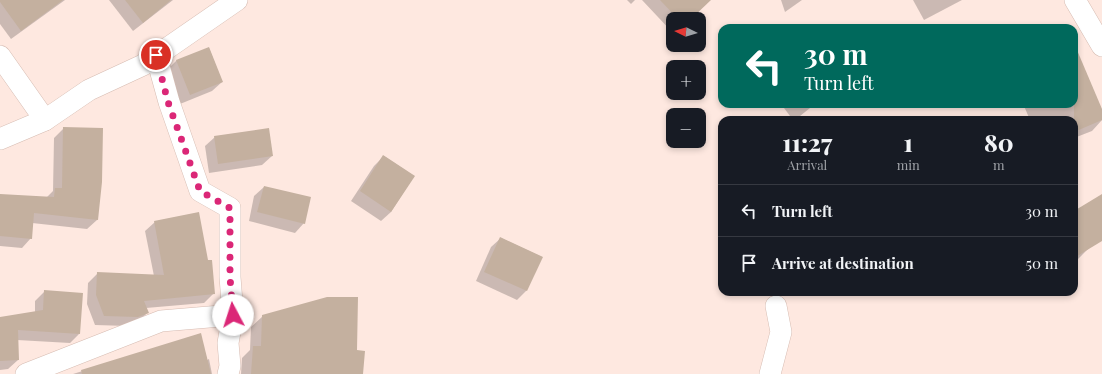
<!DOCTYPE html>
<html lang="en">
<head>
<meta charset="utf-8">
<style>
	:root { --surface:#171b24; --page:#20242c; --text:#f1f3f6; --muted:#9ea1a6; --line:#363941 }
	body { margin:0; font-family:"Playfair Display",serif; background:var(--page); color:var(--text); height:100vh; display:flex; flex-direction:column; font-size:15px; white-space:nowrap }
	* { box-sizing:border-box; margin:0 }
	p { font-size:13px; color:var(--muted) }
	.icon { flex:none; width:22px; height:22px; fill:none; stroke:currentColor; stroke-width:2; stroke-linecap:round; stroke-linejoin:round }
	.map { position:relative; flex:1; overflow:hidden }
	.drawer { position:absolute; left:718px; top:116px; width:360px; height:180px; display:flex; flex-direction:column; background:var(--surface); border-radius:12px; box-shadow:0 2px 6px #0003 }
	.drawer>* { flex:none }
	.hud { position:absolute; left:718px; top:24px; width:360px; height:84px; border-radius:12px; box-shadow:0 2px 6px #0003; background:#00695c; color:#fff; overflow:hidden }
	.needle { width:26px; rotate:275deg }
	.fabs { position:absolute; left:666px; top:12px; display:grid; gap:8px }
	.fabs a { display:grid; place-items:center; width:40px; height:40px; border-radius:8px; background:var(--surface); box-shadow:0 2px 6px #0003; font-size:20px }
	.pin { position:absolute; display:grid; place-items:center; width:34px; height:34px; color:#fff; margin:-17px; border:2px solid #fff; border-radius:50%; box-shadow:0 1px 4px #0007 }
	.me { position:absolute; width:44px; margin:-22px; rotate:355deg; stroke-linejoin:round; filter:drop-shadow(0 0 3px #0008) }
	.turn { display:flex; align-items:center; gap:14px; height:84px; padding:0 20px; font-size:18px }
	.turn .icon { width:52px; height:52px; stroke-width:2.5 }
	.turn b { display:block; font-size:28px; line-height:34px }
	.eta { display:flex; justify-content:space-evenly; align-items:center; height:68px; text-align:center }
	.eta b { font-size:24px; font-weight:800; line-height:28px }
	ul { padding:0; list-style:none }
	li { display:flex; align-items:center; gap:12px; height:52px; padding:0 20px; border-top:1px solid var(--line) }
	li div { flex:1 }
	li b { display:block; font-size:15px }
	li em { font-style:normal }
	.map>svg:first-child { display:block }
</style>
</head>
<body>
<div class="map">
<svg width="1102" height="374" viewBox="0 0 1102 374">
	<rect width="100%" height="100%" fill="#fee8e0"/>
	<g fill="#0003">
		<path d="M1,0H65L11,39L0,24V1Z"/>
		<path d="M109,0H173L133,31Z"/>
		<path d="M627,0H635L631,4Z"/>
		<path d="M642,0H710L690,19H673V33Z"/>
		<path d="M781,0H802L785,12Z"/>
		<path d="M913,0H962L924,20Z"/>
		<path d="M209,48L222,82L212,91L180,104L167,70L176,61Z"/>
		<path d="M1074,77L1102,112V120L1092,131L1074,138V120H1030L1024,106L1026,104H1074Z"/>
		<path d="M781,104H815L795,120H793Z"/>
		<path d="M64,128L97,220L87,229L32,223L31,238L22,248L0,246V195L46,198L53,191L54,138Z"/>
		<path d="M215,137L272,156L262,165L209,173L205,146Z"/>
		<path d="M384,156L414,176L391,212L381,221L351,201L374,166Z"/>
		<path d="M264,187L304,223L295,233L249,221L254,196Z"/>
		<path d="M1102,196V239L1089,248L1078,259L1074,261V212Z"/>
		<path d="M155,222L214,293L204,303L146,308L147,313L138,322L128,326L95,325L87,304L88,283L98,273L154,276L145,231Z"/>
		<path d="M501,238L542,257L526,291L517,300L476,281L491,247Z"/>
		<path d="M45,291L79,334L70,343L17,340L18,360L8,369L0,370V318L35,313V301Z"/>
		<path d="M263,316L362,374H241L242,358L250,350L251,327Z"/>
		<path d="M200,334L207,360L209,359L212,374H73Z"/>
	</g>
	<g fill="#c4b09f">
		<path d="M0,0H63L21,31L0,2Z"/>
		<path d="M125,0H171L143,23Z"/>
		<path d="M660,0H711L691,19H678Z"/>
		<path d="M1074,43L1102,109V120L1074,132Z"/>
		<path d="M209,47L223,82L190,95L176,60Z"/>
		<path d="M63,127L103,128L102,182L98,220L34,213L32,239L0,236V194L54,197L55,188H62Z"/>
		<path d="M269,128L273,156L218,164L214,136Z"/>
		<path d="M383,155L415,176L391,212L360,191Z"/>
		<path d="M264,186L311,197L305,224L257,212Z"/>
		<path d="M1102,194V241L1074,258V211Z"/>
		<path d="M199,212L208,260H212L215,294L144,301L149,313L138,317L104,316L96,295L97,272L164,275L154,221Z"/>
		<path d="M500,237L543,257L527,291L484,272Z"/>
		<path d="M44,290L83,293L80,334L18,330L19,360L0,361V317L43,310Z"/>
		<path d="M327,297H358L357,350L365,351L363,374H251L253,346H261L262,315Z"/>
		<path d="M201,333L211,374H82L81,370Z"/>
	</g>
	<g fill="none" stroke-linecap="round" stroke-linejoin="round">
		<g stroke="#d6bcb2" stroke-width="22">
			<g id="minor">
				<path d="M1075,0L1102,46"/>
				<path d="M156,55L169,102L200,191L230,208V277L233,315L228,343L230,366L228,374"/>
				<path d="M0,56L45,120"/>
				<path d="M0,139L45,120L89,90L143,65L237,0"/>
				<path d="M26,374L161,321L233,315"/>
				<path d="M770,374L781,332L776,306"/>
			</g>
		</g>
		<use href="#minor" stroke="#fff" stroke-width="21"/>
	</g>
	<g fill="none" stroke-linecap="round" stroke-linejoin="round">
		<path stroke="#db2777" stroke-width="7" stroke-dasharray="0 12.6" d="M156,55L168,102L200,191L230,208V277L233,315"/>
	</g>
</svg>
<div class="fabs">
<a><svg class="needle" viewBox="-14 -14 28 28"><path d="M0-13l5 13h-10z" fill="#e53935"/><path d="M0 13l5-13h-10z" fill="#9ea1a6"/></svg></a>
<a>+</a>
<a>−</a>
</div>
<div class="pin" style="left:156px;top:55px;background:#d93025"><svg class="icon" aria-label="arrive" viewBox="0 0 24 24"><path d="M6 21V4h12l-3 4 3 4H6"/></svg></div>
<svg class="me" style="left:233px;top:315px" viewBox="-20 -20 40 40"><circle r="19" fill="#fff"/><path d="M0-13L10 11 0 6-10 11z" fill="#db2777"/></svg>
<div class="hud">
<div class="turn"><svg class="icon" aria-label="left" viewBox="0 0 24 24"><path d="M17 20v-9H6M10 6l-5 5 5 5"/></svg><div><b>30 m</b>Turn left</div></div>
</div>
<section class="drawer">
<div class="eta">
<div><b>11:27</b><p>Arrival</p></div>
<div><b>1</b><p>min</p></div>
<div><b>80</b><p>m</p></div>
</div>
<ul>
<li><svg class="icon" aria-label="left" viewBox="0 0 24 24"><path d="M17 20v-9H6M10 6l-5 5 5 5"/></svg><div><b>Turn left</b></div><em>30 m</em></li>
<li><svg class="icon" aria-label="arrive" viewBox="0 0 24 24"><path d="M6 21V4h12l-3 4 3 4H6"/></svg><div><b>Arrive at destination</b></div><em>50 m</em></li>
</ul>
</section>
</div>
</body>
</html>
